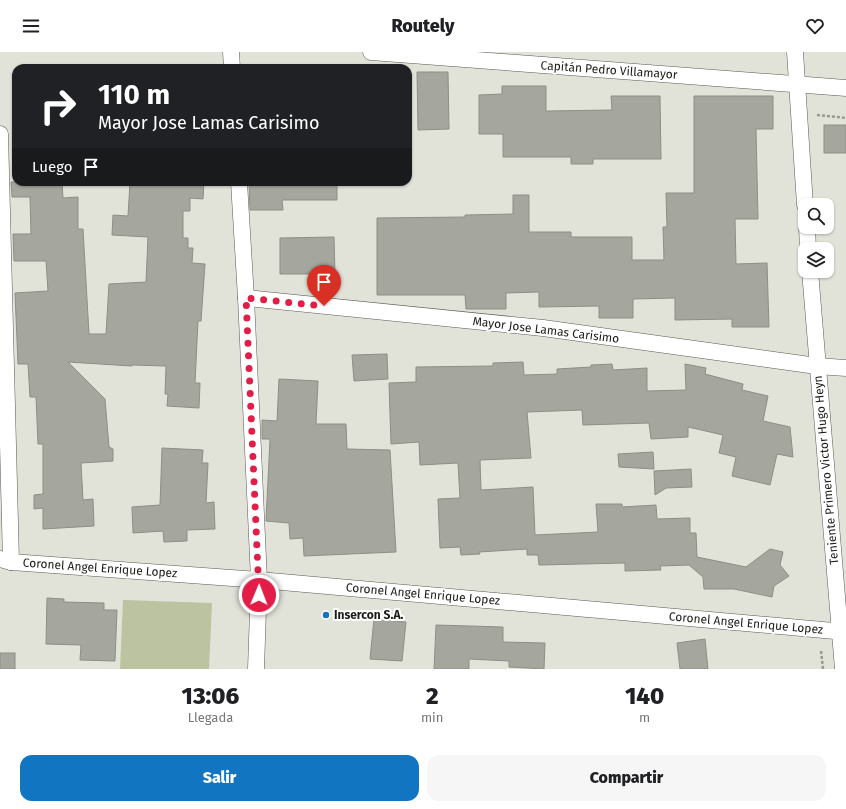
<!DOCTYPE html>
<html lang="es">
<head>
<meta charset="utf-8">
<style>
	:root { --surface:#fff; --page:#f6f6f6; --text:#202124; --muted:#757577; --accent:#1175c1 }
	body { margin:0; font-family:"Fira Sans",sans-serif; background:var(--page); color:var(--text); height:100vh; display:flex; flex-direction:column; font-size:15px; white-space:nowrap }
	* { box-sizing:border-box; margin:0 }
	p { font-size:13px; color:var(--muted) }
	.icon { flex:none; width:22px; height:22px; fill:none; stroke:currentColor; stroke-width:2; stroke-linecap:round; stroke-linejoin:round }
	.map { position:relative; height:617px; overflow:hidden }
	.panel { display:flex; flex-direction:column; background:var(--surface); flex:1 }
	.panel>* { flex:none }
	.guide { position:absolute; left:12px; top:12px; width:400px; height:122px; border-radius:12px; box-shadow:0 1px 3px #0004; background:#202124; color:#fff; overflow:hidden }
	.tools { position:absolute; left:798px; top:146px; display:grid; gap:8px }
	.tools a { display:grid; place-items:center; width:36px; height:36px; border-radius:8px; background:var(--surface); box-shadow:0 1px 3px #0004; font-size:20px }
	.pin { position:absolute; display:grid; place-items:center; width:34px; height:34px; color:#fff; margin:-41px -17px; border-radius:50% 50% 50% 0; rotate:-45deg; box-shadow:0 0 4px #0007 }
	.pin .icon { rotate:45deg }
	.me { position:absolute; width:44px; margin:-22px; rotate:1deg; stroke-linejoin:round; filter:drop-shadow(0 0 3px #0008) }
	.turn { display:flex; align-items:center; gap:14px; height:84px; padding:0 20px; font-size:18px }
	.turn .icon { width:52px; height:52px; stroke-width:2.5 }
	.turn b { display:block; font-size:28px; line-height:34px }
	.then { display:flex; align-items:center; height:38px; padding:0 20px; background:#0003; gap:8px; font-size:15px }
	.eta { display:flex; justify-content:space-evenly; align-items:center; height:68px; text-align:center }
	.eta b { font-size:24px; font-weight:800; line-height:28px }
	.cta { display:flex; gap:8px; margin-top:auto; padding:8px 20px }
	.cta a { flex:1; height:46px; border-radius:12px; background:var(--accent); color:#fff; font-size:16px; font-weight:800; line-height:46px; text-align:center }
	.cta a+a { background:var(--page); color:var(--text) }
	header { display:flex; justify-content:space-between; align-items:center; height:52px; padding:0 20px; background:var(--surface); font-size:18px; font-weight:800 }
	.map>svg:first-child { display:block }
</style>
</head>
<body>
<header><svg class="icon" aria-label="menu" viewBox="0 0 24 24"><path d="M4 6h16M4 12h16M4 18h16"/></svg>Routely<svg class="icon" aria-label="heart" viewBox="0 0 24 24"><path d="M12 20l-8-8c-3-5 5-10 8-4 3-6 11-1 8 4z"/></svg></header>
<div class="map">
<svg width="846" height="617" viewBox="0 0 846 617">
	<rect width="100%" height="100%" fill="#e1e3d9"/>
	<path fill="#bcc3a0" d="M123,548L212,551L209,617H120Z"/>
	<g fill="#a5a79e" stroke="#8d8f86">
		<path d="M417,20H448L449,77L418,78Z"/>
		<path d="M502,34H546V59L612,58L611,44H660L661,107H593V112H571V105H503V82H479V43L502,42Z"/>
		<path d="M694,44H773V77H756L758,167H735L736,212L767,211L769,275H732V267L675,268V246L633,247V266H599V254L539,255V240L506,241V257H466L465,243H377V166L465,165V163L513,162V143H529V180H571V185H632V208H664L663,175H667L666,141H694Z"/>
		<rect x="824" y="73" width="22" height="28"/>
		<path d="M11,130H62L63,146L78,145V177H83L89,282H106L109,232L146,230L148,185L112,183L113,163L128,164L130,130H204L203,147L190,146V159H183V186H188V196H193L192,211L205,212L201,269H198L195,331H200L199,356L167,354L168,342H165L166,314L132,313V314L68,310L105,347L109,395L113,397V409L81,411L83,448L93,447L94,474L43,477V456L34,457V443L43,442V392H38L36,345H30L28,312H18L15,241L48,239L46,209H14L13,182H31L30,145H12Z"/>
		<path d="M249,130H337V148H282L283,158H250Z"/>
		<path d="M334,185L335,222H280V186Z"/>
		<path d="M387,302L388,327L354,329L352,303Z"/>
		<path d="M523,310L524,323L557,322V317L591,315V313L612,312L613,318L647,316V339L686,338L685,312L706,316L705,322L743,332L742,338L768,344L763,369L790,375L793,405L777,402L770,433L732,424L736,405L719,401L723,383L688,375V385L651,387L649,371L583,373L582,358L527,360L531,406L480,408L481,438L533,435L535,483L598,480L596,452H622V455L656,453L657,467L690,466V481H696L697,505L746,515L770,497L783,500L780,513L789,524L774,534L772,545L734,537H704L703,525L689,513L660,514L661,518L625,519V511L539,513L538,503H527V497L479,500L480,502L461,503L460,495L440,496L438,447L460,446L458,411L420,413L419,390L391,392L389,331L416,330V315L493,314V311Z"/>
		<path d="M279,327L318,329L316,372H346L347,397L390,398L396,500L304,504L303,486L290,487L289,471L266,469L270,387H262V368L277,369Z"/>
		<path d="M162,396L203,398L202,411H208L206,451L214,450L215,477L187,478V489L164,490L163,479L133,481L132,455L160,453Z"/>
		<path d="M653,400L654,417L619,415L618,402Z"/>
		<path d="M691,417L692,435L666,436L655,443L654,419Z"/>
		<path d="M47,546L64,547V550L104,551V558H117L115,609L80,608L81,593L46,592Z"/>
		<path d="M374,567L406,570L402,609L370,607Z"/>
		<path d="M436,573L503,575V590L545,591L544,617L509,615V609L469,607V617H434Z"/>
		<path d="M705,587L708,617H680L677,591Z"/>
		<rect x="0" y="601" width="15" height="16"/>
	</g>
	<g fill="none" stroke-linecap="round" stroke-linejoin="round">
		<g stroke="#585a52" stroke-width="17">
			<g id="street">
				<path d="M231,0L232,16"/>
				<path d="M371,0L846,36"/>
				<path d="M795,0L805,153"/>
				<path d="M0,82L11,510"/>
				<path d="M239,130L246,246L259,528L256,617"/>
				<path d="M807,175L808,197"/>
				<path d="M810,219L843,617"/>
				<path d="M246,246L543,276L817,314L846,316"/>
				<path d="M0,507L11,510L259,528L846,580"/>
			</g>
		</g>
		<g stroke="#979991" stroke-width="2.5" stroke-dasharray="3 2" stroke-linecap="butt">
			<path d="M817,63L846,66"/>
			<path d="M821,599L823,617"/>
		</g>
		<use href="#street" stroke="#fff" stroke-width="16"/>
	</g>
	<g fill="none" stroke-linecap="round" stroke-linejoin="round">
		<path stroke="#e11d48" stroke-width="7" stroke-dasharray="0 12.6" d="M259,543L246,246L324,254"/>
	</g>
	<circle fill="#1175c1" stroke="#fff" stroke-width="1.5" cx="326" cy="563" r="4"/>
	<g text-anchor="middle" dominant-baseline="central" stroke-width="4" stroke-linejoin="round" paint-order="stroke">
		<g font-size="12" fill="#1c1d19" stroke="#fff">
			<text transform="translate(609 18) rotate(4)">Capitán Pedro Villamayor</text>
			<text transform="translate(546 278) rotate(7)">Mayor Jose Lamas Carisimo</text>
			<text transform="translate(826 418) rotate(-95)">Teniente Primero Victor Hugo Heyn</text>
			<text transform="translate(100 516) rotate(4)">Coronel Angel Enrique Lopez</text>
			<text transform="translate(423 542) rotate(5)">Coronel Angel Enrique Lopez</text>
			<text transform="translate(746 571) rotate(5)">Coronel Angel Enrique Lopez</text>
		</g>
		<g font-size="12" font-weight="bold" fill="#1c1d19" stroke="#fff" text-anchor="start">
			<text x="334" y="563">Insercon S.A.</text>
		</g>
	</g>
</svg>
<div class="tools">
<a><svg class="icon" aria-label="search" viewBox="0 0 24 24"><circle cx="10" cy="10" r="6"/><path d="M15 15l6 6"/></svg></a>
<a><svg class="icon" aria-label="layers" viewBox="0 0 24 24"><path d="M12 4l9 5-9 5-9-5zM3 14l9 5 9-5"/></svg></a>
</div>
<div class="pin" style="left:324px;top:254px;background:#d93025"><svg class="icon" aria-label="arrive" viewBox="0 0 24 24"><path d="M6 21V4h12l-3 4 3 4H6"/></svg></div>
<svg class="me" style="left:259px;top:543px" viewBox="-20 -20 40 40"><circle r="17" fill="#e11d48" stroke="#fff" stroke-width="3"/><path d="M0-11L8 9 0 5-8 9z" fill="#fff"/></svg>
<div class="guide">
<div class="turn"><svg class="icon" aria-label="right" viewBox="0 0 24 24"><path d="M7 20v-9h11M14 6l5 5-5 5"/></svg><div><b>110 m</b>Mayor Jose Lamas Carisimo</div></div>
<div class="then">Luego<svg class="icon" aria-label="arrive" viewBox="0 0 24 24"><path d="M6 21V4h12l-3 4 3 4H6"/></svg></div>
</div>
</div>
<section class="panel">
<div class="eta">
<div><b>13:06</b><p>Llegada</p></div>
<div><b>2</b><p>min</p></div>
<div><b>140</b><p>m</p></div>
</div>
<div class="cta"><a>Salir</a><a>Compartir</a></div>
</section>
</body>
</html>
